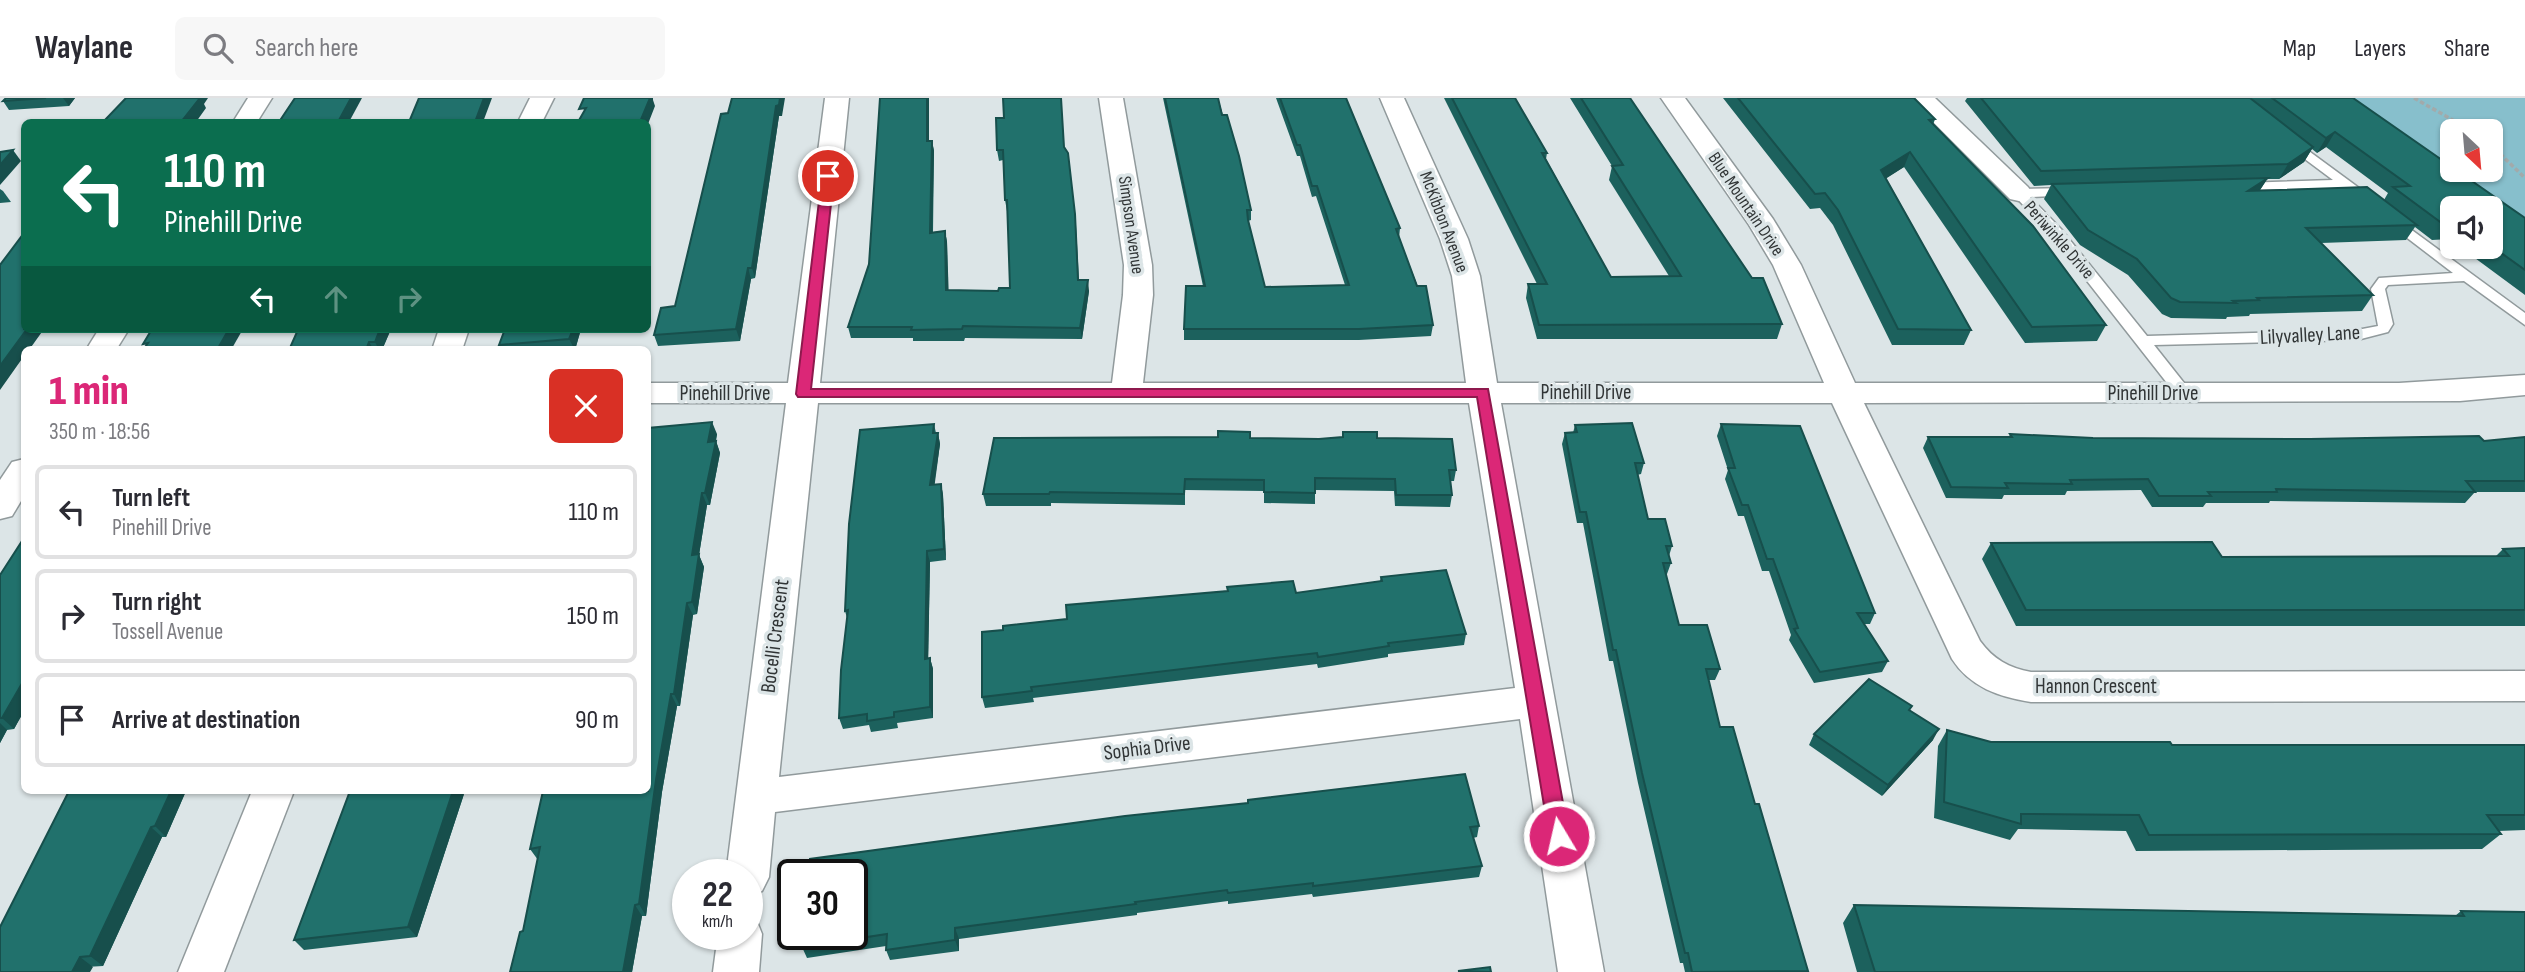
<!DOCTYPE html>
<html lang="en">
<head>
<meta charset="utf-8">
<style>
	:root { --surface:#fff; --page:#f7f7f7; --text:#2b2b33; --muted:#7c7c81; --line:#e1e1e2; --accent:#db2777 }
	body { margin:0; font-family:"Sofia Sans Condensed",sans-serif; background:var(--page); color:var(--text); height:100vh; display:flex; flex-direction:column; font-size:26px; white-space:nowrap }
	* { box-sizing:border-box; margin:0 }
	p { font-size:23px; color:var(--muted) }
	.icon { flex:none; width:38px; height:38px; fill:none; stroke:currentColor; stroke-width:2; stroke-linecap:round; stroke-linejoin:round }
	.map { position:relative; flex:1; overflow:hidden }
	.panel { position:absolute; left:21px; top:248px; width:630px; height:448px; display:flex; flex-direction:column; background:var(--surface); border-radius:10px; box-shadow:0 2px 5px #0004 }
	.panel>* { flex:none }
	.banner { position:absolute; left:21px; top:21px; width:630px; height:214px; border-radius:10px; box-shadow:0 2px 5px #0004; background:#0b6e4f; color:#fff; overflow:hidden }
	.needle { width:46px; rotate:154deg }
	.fabs { position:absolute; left:2440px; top:21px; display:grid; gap:14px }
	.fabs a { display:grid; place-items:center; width:63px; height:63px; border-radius:10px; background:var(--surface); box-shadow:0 2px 5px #0004; font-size:35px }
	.speed { position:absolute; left:672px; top:761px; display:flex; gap:14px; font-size:35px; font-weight:700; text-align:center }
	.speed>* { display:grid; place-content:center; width:91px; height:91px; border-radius:50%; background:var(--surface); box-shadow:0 2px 5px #0004; line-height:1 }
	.speed small { font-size:18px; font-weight:400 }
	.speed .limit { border:4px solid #111; border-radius:10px; background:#fff; color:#111 }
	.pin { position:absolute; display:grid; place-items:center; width:60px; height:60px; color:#fff; margin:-30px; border:4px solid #fff; border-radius:50%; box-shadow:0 2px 7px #0007 }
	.me { position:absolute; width:77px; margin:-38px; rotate:351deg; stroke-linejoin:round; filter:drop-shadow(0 0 5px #0008) }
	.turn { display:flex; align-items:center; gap:24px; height:147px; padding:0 28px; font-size:32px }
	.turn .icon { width:91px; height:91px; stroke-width:2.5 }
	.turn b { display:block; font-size:49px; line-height:60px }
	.lanes { display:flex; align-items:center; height:66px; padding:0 28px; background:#0003; justify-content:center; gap:35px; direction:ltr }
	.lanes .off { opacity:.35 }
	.round { display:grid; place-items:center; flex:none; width:74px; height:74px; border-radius:10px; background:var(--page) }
	.summary { display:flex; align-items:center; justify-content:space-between; height:119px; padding:0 28px }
	h1 { font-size:42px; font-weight:800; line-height:52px; color:var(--accent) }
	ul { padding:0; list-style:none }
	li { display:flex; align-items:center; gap:21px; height:94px; margin:0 14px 10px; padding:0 14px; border:4px solid var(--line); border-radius:10px }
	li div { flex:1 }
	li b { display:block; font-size:26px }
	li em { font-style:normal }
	header { display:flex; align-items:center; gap:42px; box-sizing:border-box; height:98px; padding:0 35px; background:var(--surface); border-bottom:2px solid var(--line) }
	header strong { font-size:33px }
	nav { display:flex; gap:38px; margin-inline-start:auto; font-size:24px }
	.search { width:490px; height:63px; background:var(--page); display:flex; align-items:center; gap:18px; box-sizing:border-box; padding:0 24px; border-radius:10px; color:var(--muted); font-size:26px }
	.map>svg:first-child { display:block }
</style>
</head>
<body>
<header>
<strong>Waylane</strong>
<div class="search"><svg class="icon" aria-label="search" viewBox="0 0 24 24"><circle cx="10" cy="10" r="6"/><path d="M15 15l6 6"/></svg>Search here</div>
<nav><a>Map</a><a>Layers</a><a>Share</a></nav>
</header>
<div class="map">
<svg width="2525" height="874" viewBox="0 0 2525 874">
	<rect width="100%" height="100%" fill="#dce5e7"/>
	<path fill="#87bfcc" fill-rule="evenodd" d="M2345,0H2525V126ZM2452,33H2490V72H2452Z"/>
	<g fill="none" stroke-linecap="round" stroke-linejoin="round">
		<g stroke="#919a9c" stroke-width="3">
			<g id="lane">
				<path d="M2291,40L2374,101V107H2364L2343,90L2236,92V86L2241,85L2333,82L2286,47V41Z"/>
				<path d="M2069,90L2076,94L2074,97L2030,99L2061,131L2147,238L2357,232L2378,228L2371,191L2379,180L2453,175L2389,126L2387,123L2394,119L2525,215V227L2464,183L2388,187L2385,191L2393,226L2388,234L2357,242L2154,247L2192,295L2184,300L2178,299L2051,137L2012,95L2019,91Z"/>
			</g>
		</g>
		<g stroke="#919a9c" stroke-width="3">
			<g id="street">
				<path d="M248,0H272L257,24H233Z"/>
				<path d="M530,0H554L542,24H518Z"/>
				<path d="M825,0H849L820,285H1112L1123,197L1124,167L1099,0H1123L1152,167L1153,197L1143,285H1466L1452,178L1440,141L1380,0H1404L1468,141L1480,178L1497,285H1824L1773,167L1749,127L1661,0H1685L1773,121L1801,167L1855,285H2399L2525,277V297L2460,303L1864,305L1980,543C1993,561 2009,570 2031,574L2525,573V603L2031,604C1999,599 1970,589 1952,561L1832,305H1501L1604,874H1558L1520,621L775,714L769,779L762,793L747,798V777H726L786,305H648V285H788ZM818,305H1469L1515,590L779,679Z"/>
				<path d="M1909,0H1935L2028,89L2032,95L2028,101L2019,103L2010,101Z"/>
				<path d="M99,231H129L116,252H86Z"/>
				<path d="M439,231H469L462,252H432Z"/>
				<path d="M24,361V398L12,418L0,421V382L12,364Z"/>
				<path d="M252,693H294L224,874H178Z"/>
				<path d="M747,818L756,821L762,836L759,874H713L718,836H747Z"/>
			</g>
		</g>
		<g stroke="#a2aaab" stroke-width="3.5" stroke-dasharray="4.5 2.5" stroke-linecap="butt">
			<path d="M2414,0L2472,33"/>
			<path d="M2490,46L2525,80"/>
		</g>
		<use href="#lane" fill="#fff" fill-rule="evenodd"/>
		<use href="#street" fill="#fff" fill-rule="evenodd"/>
	</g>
	<g fill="#1c615d" fill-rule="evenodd">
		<path d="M6,0H75L69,8L9,12L3,3Z"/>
		<path d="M1163,0H1218L1251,112V122L1248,123L1265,189L1345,187L1316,98L1312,99L1300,58H1297L1276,0H1346L1400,130L1399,140L1433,227L1431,238L1359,242H1184V231L1203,188Z"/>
		<path d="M1444,0H1515L1547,55L1546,61L1611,179L1669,178L1609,82L1612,68L1570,0H1630L1782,226L1777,241H1537L1526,200L1528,186H1537Z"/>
		<path d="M1723,0H1914L1935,21L1933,27L2106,227L2097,243L2025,245L1904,69L1886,80L1971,232L1964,247H1892L1833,127L1820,110L1810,111Z"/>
		<path d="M1967,0H2353L2525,120V197L2460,149H2490V110H2452V143L2450,141L2432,142L2415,129L2406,142L2321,145L2373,197L2362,213L2250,216L2249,218L2227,219L2226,221L2171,220L2162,216L2128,177L2080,147L2044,101L2051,87L2034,88L1965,3ZM2326,49L2388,95L2384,102L2260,92L2267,81H2279L2304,64L2312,51L2317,55Z"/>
		<path d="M721,16L782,18H779L755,180L751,181L740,243L658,248L654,237L675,208Z"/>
		<path d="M929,43H932L934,53L933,134L945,133L947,144L948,192L998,193L1010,190L1008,113H1007L1005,102L1003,62L999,63L997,52L1065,49L1076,127L1079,182L1089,193L1082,241L965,240L964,243H913V240H851L848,229Z"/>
		<path d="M0,91L3,93L11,104L0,105Z"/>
		<path d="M308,231H391L382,252H289Z"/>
		<path d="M581,231L575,252H501L499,247Z"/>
		<path d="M934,326L936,335H938L940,346L934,387L941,386L943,397L946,462L930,464L928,561L930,560L933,571V620L897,625L898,630L871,634L869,627L843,631L839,620L847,520L845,513Z"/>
		<path d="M1721,326L1875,515L1870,526H1864L1888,563L1882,574L1814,585L1789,542L1791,537L1769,473H1762L1744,418H1738L1725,381L1728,372L1717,338Z"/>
		<path d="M1575,327L1644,365L1641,376L1637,377L1648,421L1672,448L1669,458L1671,465L1667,476H1666L1679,527L1720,571L1715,582H1708L1720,629L1755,706L1808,874H1685L1683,865H1680L1638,685L1613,563H1609L1583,425H1577L1562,346L1565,335H1573Z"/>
		<path d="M648,330L717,336L716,343L720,355L710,407H707L699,457L704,469L697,516L693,517L680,608H677L662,694L646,818H642L632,874H510L523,833L538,762L530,751L648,693Z"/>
		<path d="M2010,336L2093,340L2484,343L2525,339V394H2475L2465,405L2270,403L2269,405H2206L2203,409H2152L2141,392L2067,393L2065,397H2004L2002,401L1946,400L1923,350L1928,339H2009Z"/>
		<path d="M1251,340L1319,341L1377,340L1456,372L1454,383H1450L1452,397L1450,409L1395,408L1394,393L1315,392V406L1264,405V393L1185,392V407L1051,405V408H986L983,396Z"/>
		<path d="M24,440V613L14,631L7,632L0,645V477Z"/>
		<path d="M1991,445L2222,459L2496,458L2503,451L2525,450V528H2016L1982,461Z"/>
		<path d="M1381,479L1466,536L1464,547L1388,556V559L1318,570L1317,566L1033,600L1034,604L985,610L982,599L1296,495L1380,483Z"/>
		<path d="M1912,608L1910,612L1933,642L1882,698L1809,647L1814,636Z"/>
		<path d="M1947,632L1991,644L2172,647H2525V732L2498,733L2501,736L2482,751L2136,753L2126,733L2018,731L2010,742L1934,720L1938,648Z"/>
		<path d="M186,693L166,739H162L103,868L0,874Z"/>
		<path d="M464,696L417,839L304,852L294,842Z"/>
		<path d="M1248,705L1479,728L1477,739L1473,740L1482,768L1479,779L1313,799L1312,796L1228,806V803L1137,815V817L959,841V853L890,862L886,852V848L807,860L802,849Z"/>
		<path d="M1854,807L2455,818L2461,813L2525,874H1857L1843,825Z"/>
	</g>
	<g fill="#174f4c">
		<path d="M63,0H75L69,8Z"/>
		<path d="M194,0H208L204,6L206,10L196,24H181Z"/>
		<path d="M351,0H362L349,24H338Z"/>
		<path d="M484,0H492L483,24H475Z"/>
		<path d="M648,0H653V2L655,8L648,26V24H640Z"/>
		<path d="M780,0H785L782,18H779L755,180L752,170L776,8Z"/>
		<path d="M927,0H929V54L927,43Z"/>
		<path d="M2335,34L2326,49L2317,55L2326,40Z"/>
		<path d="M932,43L934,53L932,146L930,135Z"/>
		<path d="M2313,49L2304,64L2279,81L2288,66Z"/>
		<path d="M13,52L21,63L0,87V67Z"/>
		<path d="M1910,54L1904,69L1876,87L1881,72Z"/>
		<path d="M2268,80L2258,95L2248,93Z"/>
		<path d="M945,133L947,144L949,203L946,192Z"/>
		<path d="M748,170L751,181L740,243L736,231Z"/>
		<path d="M1088,182L1089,193L1082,241L1080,230Z"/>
		<path d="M27,231H44L29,252H24V258L0,292V268Z"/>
		<path d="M229,231H243L231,252H217Z"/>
		<path d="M380,231H391L382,252H379L375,244Z"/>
		<path d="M573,231H581L575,252L569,241Z"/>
		<path d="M369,244L374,252H366Z"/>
		<path d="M712,324L717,336L713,356L708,344Z"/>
		<path d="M938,335L940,346L933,399L930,387Z"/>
		<path d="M716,343L720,355L710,407L705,395Z"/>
		<path d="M941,386L943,397L946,462L944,451Z"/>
		<path d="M702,395L707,407L699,457L704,469L697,516L692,504V457Z"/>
		<path d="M927,453L930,464L928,572L925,561Z"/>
		<path d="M687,505L693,517L680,608L674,596Z"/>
		<path d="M930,560L933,571V620L930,609Z"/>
		<path d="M24,582V613L14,631L2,620Z"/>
		<path d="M671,596L677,608L662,694L646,818L639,806L656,682Z"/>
		<path d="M0,625L7,632L0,645Z"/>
		<path d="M1939,631L1933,642L1882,698L1888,687Z"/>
		<path d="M171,693H186L166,739L155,728Z"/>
		<path d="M453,693H462L464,696L417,839L408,829Z"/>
		<path d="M151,729L162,739L103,868L90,858Z"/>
		<path d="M635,807L642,818L632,874H623Z"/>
		<path d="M955,830L959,841V853L955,842Z"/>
		<path d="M80,859L93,869L90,874H72Z"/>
	</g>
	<g fill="#21716c" stroke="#174f4c" stroke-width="2">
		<path d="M6,0H46L3,3Z"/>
		<path d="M126,0H200L181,24H103Z"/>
		<path d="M295,0H351L338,24H279Z"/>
		<path d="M419,0H484L475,24H409Z"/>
		<path d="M584,0H650L640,24H578L586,10L579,11Z"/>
		<path d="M732,0H780L779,7L776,8L752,170H748L736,231L654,237L661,210L675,208L721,16L728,15Z"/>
		<path d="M880,0H927V43H932L930,135L945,133L946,192L998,193L999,190H1010L1007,102H1005L1003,52H997L996,20H1004L1003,0H1061L1064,49L1068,55L1075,116L1078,182H1088L1080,230L963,228L962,231L911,232L912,229H848L869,166Z"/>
		<path d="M1165,0H1218L1222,17H1227L1239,58L1251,112H1247L1248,122L1265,189L1349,187L1317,88H1312L1300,47H1297L1280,0H1346L1400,130L1396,131L1417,188H1426L1433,227L1359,231H1184L1186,188H1205Z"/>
		<path d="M1452,0H1515L1547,55H1542L1611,179L1681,178L1612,68L1623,67L1581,0H1630L1752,180H1763L1782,226L1539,227L1528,186H1547Z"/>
		<path d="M1738,0H1914L1935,21L1929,22L2033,128L2106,227L2032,229L1910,54L1881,72L1971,232L1898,231L1838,112L1825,95L1815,96Z"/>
		<path d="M1981,0H2250L2313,49L2288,66L2041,73Z"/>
		<path d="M2272,0H2353L2452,69V72H2456L2525,120V172L2490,147V110H2452V126H2443L2393,89L2410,88L2335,34L2326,40Z"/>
		<path d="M13,52L0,67V54Z"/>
		<path d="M2268,80L2248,93L2367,89L2417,127L2306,130L2373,197L2257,200L2259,202L2233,203L2236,205L2180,204L2171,200L2137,161L2088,132L2052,86Z"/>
		<path d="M24,135V231H27L0,268V167Z"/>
		<path d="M152,231H229L217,252H143L148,245L143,246Z"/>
		<path d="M308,231H380L375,244H369L366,252H289L297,234L307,233Z"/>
		<path d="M505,231H573L569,241L499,247Z"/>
		<path d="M712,324L708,344L716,343L705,395H702L692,457L699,456L692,504L687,505L674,596H671L656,682L639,806L635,807L623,874H510L520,834L523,833L540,749L530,751L543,693H648V330Z"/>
		<path d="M1632,325L1644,365H1635L1648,421H1665L1672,448H1666L1671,465H1663L1679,527H1707L1720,571H1706L1720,629H1733L1755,706H1759L1808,873L1692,874L1688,855H1685L1642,675L1616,552H1613L1586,414H1580L1565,335L1577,334L1575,327Z"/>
		<path d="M934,326L933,335H938L930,387L941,386L944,451L927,453L925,561L930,560V609L894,614V619L867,623V616L839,620L841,572L848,512L845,513L849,426L860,332Z"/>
		<path d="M1721,326L1800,328L1875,515H1857L1888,563L1820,574L1794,531L1798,530L1773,461H1767L1748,407H1742L1728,370H1735Z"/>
		<path d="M1218,333L1250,334V340L1319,341L1343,339V334H1377V340L1452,341L1456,372H1449L1452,397H1396L1395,381L1315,380V395L1264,394V382L1185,381L1184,396L1050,394L1049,396H983L994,340L1218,339Z"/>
		<path d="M2010,336L2093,340L2310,341L2479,338L2484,343L2525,339V383H2466L2475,394L2276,391L2277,394H2208L2211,398H2159L2148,381L2070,382L2072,386L2005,385L2008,390L1951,389L1928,339H2012Z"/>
		<path d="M24,440V582L2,620H0V477Z"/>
		<path d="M2212,444L2222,459L2509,458L2503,451L2525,450V512H2026L1991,445Z"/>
		<path d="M1446,472L1466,536L1388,545L1389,548L1318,559L1317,555L1031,589L1032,593L982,599V534L1003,532V528L1067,521L1066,507L1228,493L1227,489L1293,483L1296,495L1382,483L1381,479Z"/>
		<path d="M1869,581L1912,608L1909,612L1939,631L1888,687L1814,636Z"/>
		<path d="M1947,632L1991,644H2170L2172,647H2525V717H2487L2501,736L2149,737L2139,717L2021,716V726L1944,704Z"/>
		<path d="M1465,676L1479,728L1470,729L1482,768L1313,788V785L1228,795L1227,792L1135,804L1136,806L955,830V842L886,852L887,836L802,849L803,836H852V777H808L810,761L1125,718L1248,705V702Z"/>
		<path d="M69,693H171L155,728L151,729L90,858L80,859L72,874H0V829Z"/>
		<path d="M350,693H453L408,829L294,842Z"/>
		<path d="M1854,807L2464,818L2461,813L2525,814V874H1875Z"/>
		<path d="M1490,869L1491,874L1458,873Z"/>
	</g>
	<path fill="#db2777" stroke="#8e194d" stroke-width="2" d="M828,75L834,78L811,291H1488L1569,738L1566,744L1559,747L1552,744L1549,738L1477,299H798L796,296L822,78Z"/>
	<g text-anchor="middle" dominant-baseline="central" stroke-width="7" stroke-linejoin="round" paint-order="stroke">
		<g font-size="18" fill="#313536" stroke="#dce5e7">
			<text transform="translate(1746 106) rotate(56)">Blue Mountain Drive</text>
			<text transform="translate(1444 124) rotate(69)">McKibbon Avenue</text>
			<text transform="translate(1131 127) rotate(82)">Simpson Avenue</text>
			<text transform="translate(2059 142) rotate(49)">Periwinkle Drive</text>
		</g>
		<g font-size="21" fill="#313536" stroke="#dce5e7">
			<text transform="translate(2310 237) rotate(-3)">Lilyvalley Lane</text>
			<text x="1586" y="294">Pinehill Drive</text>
			<text x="725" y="295">Pinehill Drive</text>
			<text x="2153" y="295">Pinehill Drive</text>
			<text transform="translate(775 538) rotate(-83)">Bocelli Crescent</text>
			<text x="2096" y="588">Hannon Crescent</text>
			<text transform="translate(1147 650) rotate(-7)">Sophia Drive</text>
		</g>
	</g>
</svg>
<div class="fabs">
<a><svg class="needle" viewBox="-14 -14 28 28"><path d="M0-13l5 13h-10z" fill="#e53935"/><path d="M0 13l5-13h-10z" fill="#7c7c81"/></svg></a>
<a><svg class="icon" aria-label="sound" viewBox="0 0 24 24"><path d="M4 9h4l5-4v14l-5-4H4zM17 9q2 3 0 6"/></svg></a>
</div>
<div class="speed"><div>22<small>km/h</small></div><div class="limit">30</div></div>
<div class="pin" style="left:828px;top:78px;background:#d93025"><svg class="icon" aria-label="arrive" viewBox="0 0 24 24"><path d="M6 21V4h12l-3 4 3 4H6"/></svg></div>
<svg class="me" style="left:1559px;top:738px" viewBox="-20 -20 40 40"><circle r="17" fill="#db2777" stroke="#fff" stroke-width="3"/><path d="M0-11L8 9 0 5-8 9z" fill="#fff"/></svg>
<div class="banner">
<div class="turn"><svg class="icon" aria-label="left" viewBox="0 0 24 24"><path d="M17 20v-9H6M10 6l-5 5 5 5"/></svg><div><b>110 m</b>Pinehill Drive</div></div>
<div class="lanes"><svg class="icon" aria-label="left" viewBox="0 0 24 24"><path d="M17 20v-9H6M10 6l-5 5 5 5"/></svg><svg class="icon off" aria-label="ahead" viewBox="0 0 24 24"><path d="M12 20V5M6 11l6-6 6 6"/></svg><svg class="icon off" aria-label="right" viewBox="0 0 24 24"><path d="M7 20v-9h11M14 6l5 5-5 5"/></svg></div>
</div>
<section class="panel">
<div class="summary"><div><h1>1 min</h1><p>350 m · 18:56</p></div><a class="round" style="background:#d93025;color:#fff"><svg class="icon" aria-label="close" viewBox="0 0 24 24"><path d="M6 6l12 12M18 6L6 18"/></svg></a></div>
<ul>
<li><svg class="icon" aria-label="left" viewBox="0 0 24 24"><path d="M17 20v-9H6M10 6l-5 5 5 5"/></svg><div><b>Turn left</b><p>Pinehill Drive</p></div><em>110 m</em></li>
<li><svg class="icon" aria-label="right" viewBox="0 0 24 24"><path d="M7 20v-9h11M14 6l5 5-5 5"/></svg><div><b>Turn right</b><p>Tossell Avenue</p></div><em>150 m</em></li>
<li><svg class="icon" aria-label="arrive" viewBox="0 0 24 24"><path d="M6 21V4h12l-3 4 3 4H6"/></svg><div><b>Arrive at destination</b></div><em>90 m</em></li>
</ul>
</section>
</div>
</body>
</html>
